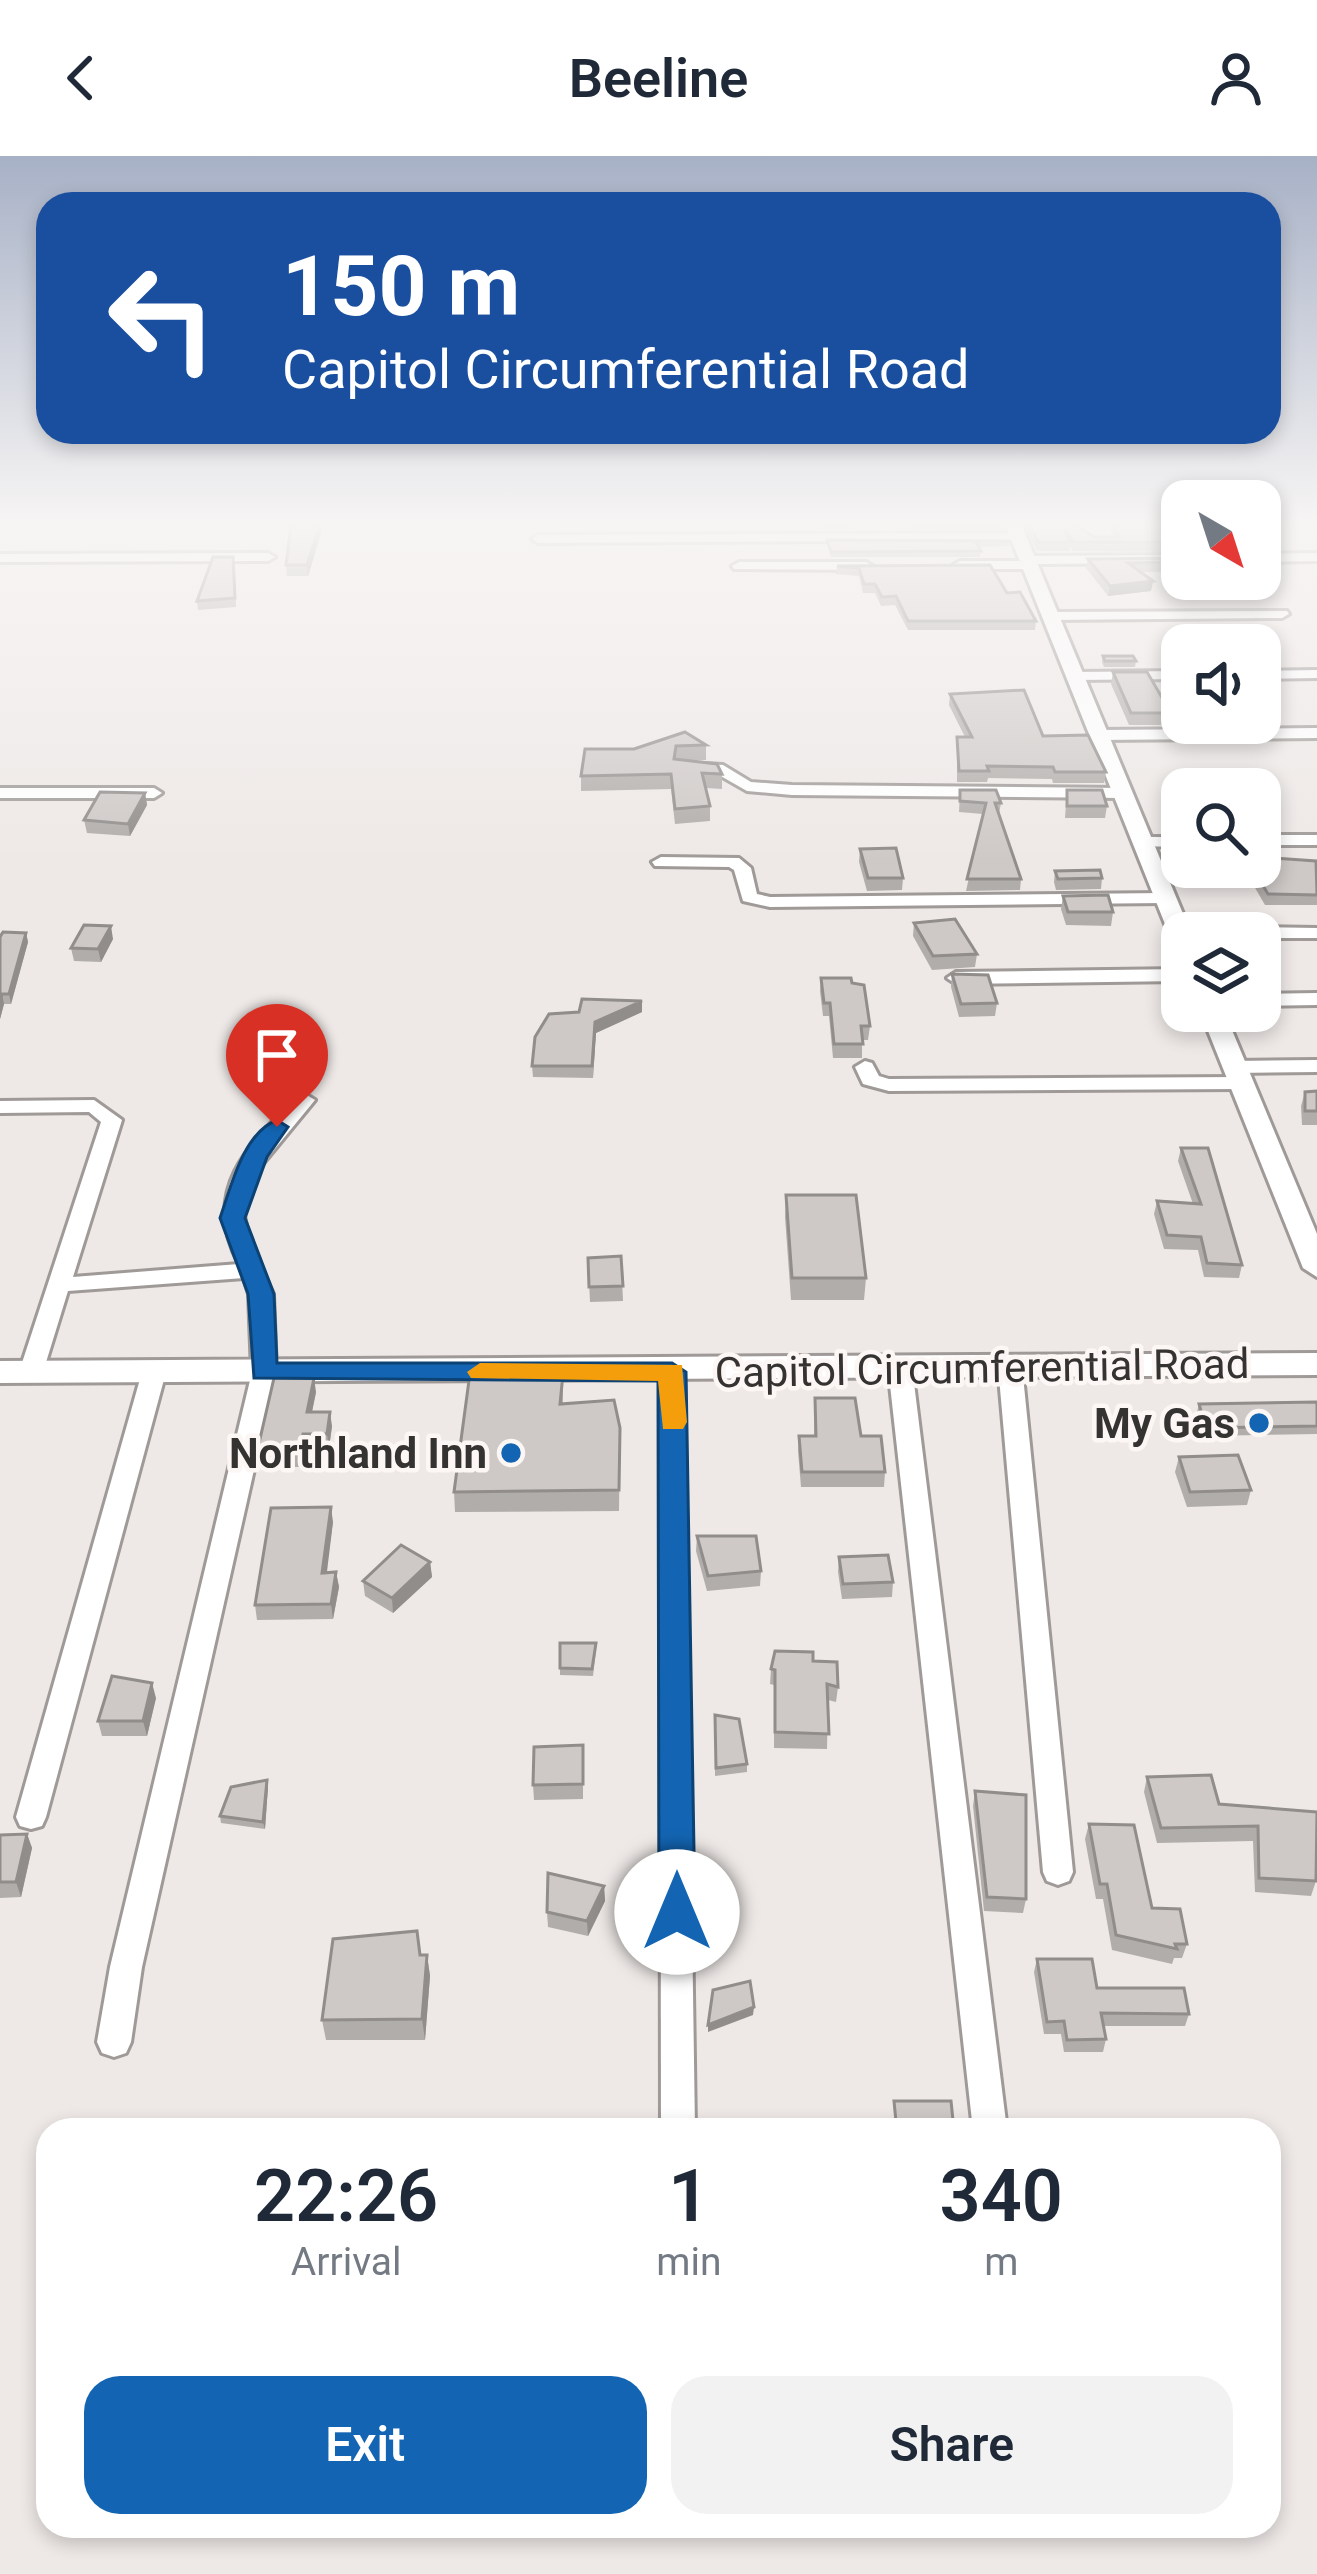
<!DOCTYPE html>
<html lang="en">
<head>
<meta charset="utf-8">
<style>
	:root { --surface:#fff; --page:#f2f2f3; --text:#1f2937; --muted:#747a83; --accent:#1365b3 }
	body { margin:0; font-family:Roboto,sans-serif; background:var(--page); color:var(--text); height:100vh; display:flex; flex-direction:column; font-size:45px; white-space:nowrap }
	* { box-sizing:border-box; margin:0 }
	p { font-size:39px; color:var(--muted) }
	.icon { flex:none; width:66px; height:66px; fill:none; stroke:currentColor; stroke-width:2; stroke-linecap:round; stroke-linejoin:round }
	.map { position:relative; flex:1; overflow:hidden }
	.sheet { position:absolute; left:36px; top:1962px; width:1245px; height:420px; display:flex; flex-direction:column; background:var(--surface); border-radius:36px; box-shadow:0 6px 18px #0003 }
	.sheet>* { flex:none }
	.guide { position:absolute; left:36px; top:36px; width:1245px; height:252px; border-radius:36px; box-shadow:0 6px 18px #0003; background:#1a4fa0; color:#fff; overflow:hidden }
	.needle { width:78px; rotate:141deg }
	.tools { position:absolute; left:1161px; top:324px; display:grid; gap:24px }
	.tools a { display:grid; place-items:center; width:120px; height:120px; border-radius:24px; background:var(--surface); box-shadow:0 6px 18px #0003; font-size:60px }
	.pin { position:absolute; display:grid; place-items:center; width:102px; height:102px; color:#fff; margin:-123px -51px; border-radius:50% 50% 50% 0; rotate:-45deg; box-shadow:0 0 12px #0007 }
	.pin .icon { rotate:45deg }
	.me { position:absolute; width:132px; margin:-66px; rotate:0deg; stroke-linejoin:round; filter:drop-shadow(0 0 9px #0008) }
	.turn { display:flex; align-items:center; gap:42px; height:252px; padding:0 48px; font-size:54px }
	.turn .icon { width:156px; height:156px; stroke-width:2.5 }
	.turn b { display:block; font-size:84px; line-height:102px }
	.eta { display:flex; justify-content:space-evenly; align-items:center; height:204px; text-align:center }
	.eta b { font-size:72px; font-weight:600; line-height:84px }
	.action { display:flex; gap:24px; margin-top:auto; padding:24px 48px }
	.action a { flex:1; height:138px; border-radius:36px; background:var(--accent); color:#fff; font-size:48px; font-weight:600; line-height:138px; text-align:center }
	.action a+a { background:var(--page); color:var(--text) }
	header { display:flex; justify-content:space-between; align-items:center; height:156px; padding:0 48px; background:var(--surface); font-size:54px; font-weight:600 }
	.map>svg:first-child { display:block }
</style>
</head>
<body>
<header><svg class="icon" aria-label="back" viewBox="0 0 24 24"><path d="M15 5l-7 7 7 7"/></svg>Beeline<svg class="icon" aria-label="person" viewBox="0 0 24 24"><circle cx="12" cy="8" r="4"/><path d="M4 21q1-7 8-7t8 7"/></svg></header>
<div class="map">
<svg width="1317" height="2418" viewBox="0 0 1317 2418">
	<rect width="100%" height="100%" fill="#eee9e7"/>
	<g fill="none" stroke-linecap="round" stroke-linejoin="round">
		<g stroke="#9f9a98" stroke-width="6">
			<g id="minor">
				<path d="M1019,377L1024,378V384L538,387L532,383L538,379Z"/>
				<path d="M1317,397V405L1260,406V398Z"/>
				<path d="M0,398L268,397L275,401L268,405L0,406Z"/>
				<path d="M1182,399V407L1036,408L1030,413H960L953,409L960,405H1022L1028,400Z"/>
				<path d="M739,406H866L873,410L866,414L734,413L732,410Z"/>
				<path d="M1287,455L1289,458L1282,462L1050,464L1043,460L1050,456Z"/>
				<path d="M1317,514V522L1260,523V515Z"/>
				<path d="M1182,515V523L1074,524L1067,520L1074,516Z"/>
				<path d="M1317,572V582L1098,584L1090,579L1098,574Z"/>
				<path d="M687,607L723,609L751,626L792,629L1122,632L1130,637L1122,642L792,639L747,635L719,619L681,615V609Z"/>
				<path d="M0,632H154L162,637L154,642H0Z"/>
				<rect x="1260" y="679" width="57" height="10"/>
				<path d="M1143,681H1182V691L1137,690V682Z"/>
				<path d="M661,701L739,702L751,712L757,738L770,741L1165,737L1174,742L1165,747L770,751L743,745L734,714L729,711L655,710L652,706Z"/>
				<path d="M1179,770L1317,772V782H1260V777L1173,779V771Z"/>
				<path d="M1182,813V825L956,828L947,822L956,816Z"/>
				<path d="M1317,837V849L1260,850V838Z"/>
				<path d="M1317,904V916L1235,917L1225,911L1235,905Z"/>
				<path d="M865,905L872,907L879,920L889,923L1241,921L1251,927L1241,933L889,935L863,928L855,911Z"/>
				<path d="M305,938L315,944L260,1011L244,1059L248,1081L273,1138L276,1216L142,1811L131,1886L126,1897L114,1901L102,1897L97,1886L110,1811L252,1216L249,1138L244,1122L68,1135L43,1216L31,1224L22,1222L19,1216L101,966L89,956L0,957V945L94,944L122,964L73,1121L239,1108C201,1035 247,990 298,940Z"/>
				<path d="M1010,1202L1022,1210L1073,1716L1069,1725L1058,1729L1047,1725L1043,1716L998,1210Z"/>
				<path d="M900,1203L912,1211L1007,1974H973L888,1211Z"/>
				<path d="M672,1207L684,1215L695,1974H661L660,1215Z"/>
				<path d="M154,1208L166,1216L46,1661L42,1670L31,1673L20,1670L16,1661L142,1216Z"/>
			</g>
		</g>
		<g stroke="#9f9a98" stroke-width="6">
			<g id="tertiary">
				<path d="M1005,368H1021L1191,777H1182V790L1171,783Z"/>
				<path d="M1200,855H1224L1317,1078V1121L1303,1112Z"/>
			</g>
		</g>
		<g stroke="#9f9a98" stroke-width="6">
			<path id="secondary" d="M1317,1197V1219L0,1227V1205Z"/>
		</g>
		<use href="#minor" fill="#fff" fill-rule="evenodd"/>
		<use href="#tertiary" fill="#fff" fill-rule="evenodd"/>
		<use href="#secondary" fill="#fff" fill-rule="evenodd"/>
	</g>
	<g fill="#b1adab">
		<path d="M291,368H321L322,374L308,420H287L286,409Z"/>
		<path d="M819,368H849L848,373H821Z"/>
		<path d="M911,368H1004L1002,373H914Z"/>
		<path d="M1023,368H1075L1094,381H1114L1107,368H1182V396L1073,395L1070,391L1069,395H1037Z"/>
		<path d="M827,384L1010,385L1009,390L978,391L981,395L980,401H831Z"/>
		<path d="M1182,402V416H1141L1153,425L1151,435L1108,440L1086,412L1088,403Z"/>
		<path d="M990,409L1007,437L1036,465L1035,474H908L895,449L881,450L875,437H863L859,420L836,418L837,410Z"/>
		<path d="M235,410L236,451L198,454L197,445Z"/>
		<path d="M1103,500L1136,505L1135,511H1104L1102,506Z"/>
		<path d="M1113,516L1171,557L1168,569H1129L1111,528Z"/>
		<path d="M950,538L1043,580L1106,616L1104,627H1053L1052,623L988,622L987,626H957V581H965L949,549Z"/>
		<path d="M706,589V604H685L722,618V633L706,632L710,650V665L675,668L671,633L581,635V620L634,593Z"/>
		<path d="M960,634L1001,647L999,658L1021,723L1020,734L966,735L983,658L959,656Z"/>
		<path d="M1067,634L1107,650L1105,662H1065Z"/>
		<path d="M145,637L147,649L130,680L87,677L84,664Z"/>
		<path d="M860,693L903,722L902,734L867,735L859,706Z"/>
		<path d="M1243,711H1317V749H1265Z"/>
		<path d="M1055,715L1102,722L1101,733L1056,734L1054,726Z"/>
		<path d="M1063,740L1113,756L1111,770L1066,769L1061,753Z"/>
		<path d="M914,767L977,798L975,811L932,814L913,780Z"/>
		<path d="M26,777L28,786L11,848H4L0,863V781Z"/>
		<path d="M113,783L101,806L74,805L71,792Z"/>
		<path d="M952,818L997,847L995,860L959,861L951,831Z"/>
		<path d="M821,822L852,827L870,870L868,884H862V902H833L829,860H823L820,835Z"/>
		<path d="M642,845V856L596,877L593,922L533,921L532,910L579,856Z"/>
		<path d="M1317,935V969H1302L1301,950L1305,936Z"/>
		<path d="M1181,992L1242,1109L1239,1122L1204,1121L1198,1094L1164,1093L1154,1058L1157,1045L1193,1048L1178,1005Z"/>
		<path d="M786,1039L866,1122L864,1144H791L785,1061Z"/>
		<path d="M621,1100L623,1145L590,1146L588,1102Z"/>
		<path d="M563,1218V1248L620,1272L619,1355L455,1356L454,1336Z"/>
		<path d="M316,1236L312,1256L332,1270L329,1292L305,1293L301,1311H259L257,1296Z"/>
		<path d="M815,1242L861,1280L885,1316L884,1331H801L798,1295L799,1280H814Z"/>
		<path d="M1317,1246V1278L1205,1280L1197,1256L1199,1248Z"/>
		<path d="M1179,1301L1251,1334L1247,1349L1187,1351L1175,1316Z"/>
		<path d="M333,1366L326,1416H336L339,1431L333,1463L257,1464L255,1449Z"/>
		<path d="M697,1380L761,1415L760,1430L707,1435L696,1395Z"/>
		<path d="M839,1401L893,1426L892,1441L842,1443L838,1416Z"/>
		<path d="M430,1406L432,1421L393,1457L365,1440L363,1425Z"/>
		<path d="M560,1487L596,1494L593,1520L560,1519Z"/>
		<path d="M813,1505L838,1531L836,1546L828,1544L827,1593L774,1592V1529L770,1528L771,1513Z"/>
		<path d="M156,1542L147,1580H102L98,1565Z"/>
		<path d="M715,1559L747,1608V1616L715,1620Z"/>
		<path d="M583,1589V1643L534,1644L533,1629Z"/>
		<path d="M1147,1621L1219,1648L1317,1656L1316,1725L1311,1740L1255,1736L1253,1685L1157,1687L1144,1636Z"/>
		<path d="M267,1624L268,1631L265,1673L221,1667L220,1660Z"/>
		<path d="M975,1635L1026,1743L1023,1757L984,1755L973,1650Z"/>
		<path d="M1089,1668L1152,1752L1187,1788L1182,1802H1174L1172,1808L1112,1794L1103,1743H1096L1085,1683Z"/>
		<path d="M27,1678L32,1692L21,1741L0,1742V1679Z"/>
		<path d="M604,1730L605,1745L588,1780L548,1771L547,1756Z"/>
		<path d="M420,1799H427L430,1820L425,1884H326L322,1864Z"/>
		<path d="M1037,1803L1097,1832L1189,1858L1185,1870H1104L1106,1883L1103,1896H1064L1061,1878H1044L1034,1816Z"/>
	</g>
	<g fill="#908d8b">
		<path d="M320,368H321L322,374L308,420L307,409Z"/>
		<path d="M1153,425L1151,435L1108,440L1110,430Z"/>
		<path d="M145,637L147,649L130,680L128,668Z"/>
		<path d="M111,770L113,783L101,806L98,793Z"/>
		<path d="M26,777L28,786L11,848L9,838Z"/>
		<path d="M2,838L4,848L0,863V845Z"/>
		<path d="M642,845V856L596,877L593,922L595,866Z"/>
		<path d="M314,1222L316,1236L309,1270L307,1256Z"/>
		<path d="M330,1256L332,1270L329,1292L327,1278Z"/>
		<path d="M303,1278L305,1293L301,1311L299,1296Z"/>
		<path d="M331,1351L333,1366L325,1432L322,1417Z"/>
		<path d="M430,1406L432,1421L393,1457L392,1442Z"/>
		<path d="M336,1416L339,1431L333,1463L331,1448Z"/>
		<path d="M152,1527L156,1542L147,1580L143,1565Z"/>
		<path d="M267,1624L268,1631L265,1673L263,1666Z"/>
		<path d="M27,1678L32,1692L21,1741L16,1726Z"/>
		<path d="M604,1730L605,1745L588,1780L587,1765Z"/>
		<path d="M427,1799L430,1820L425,1884L422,1863Z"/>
		<path d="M754,1851L753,1859L708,1876V1869Z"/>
	</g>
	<g fill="#cec9c7" stroke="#908d8b" stroke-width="3">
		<path d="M291,368H320L307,409H286Z"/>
		<path d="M1029,368H1075L1094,381H1119L1113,368H1182V386H1074L1064,373L1070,386H1038Z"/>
		<path d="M827,384L1010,385H975L981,395L831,396Z"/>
		<path d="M213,401H233L235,442L197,445Z"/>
		<path d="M1182,402V406L1128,407L1153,425L1110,430L1088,403Z"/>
		<path d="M990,409L1007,437L1020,436L1036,465H908L896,440L882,441L875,428H864L859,412L837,410Z"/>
		<path d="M1103,500H1133L1136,505H1105Z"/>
		<path d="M1113,516H1147L1171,557H1131Z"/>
		<path d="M1024,534L1043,580L1088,579L1106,616H1055L1053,611L987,610L989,615H959L957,581H972L950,538Z"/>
		<path d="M685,576L706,589L676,590L674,603L717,608L722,618L702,617L710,650L675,653L671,618L581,620L585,593H634Z"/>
		<path d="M960,634H996L1001,647H995L1021,723H967L986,647L960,645Z"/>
		<path d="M1067,634H1102L1107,650H1067Z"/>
		<path d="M100,636L145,637L128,668L84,664Z"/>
		<path d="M896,692L903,722H868L860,693Z"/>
		<path d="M1260,701L1316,705L1317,739L1268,738L1252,711H1260Z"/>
		<path d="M1100,714L1102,722L1058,723L1055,715Z"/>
		<path d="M1108,739L1113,756H1068L1063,740Z"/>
		<path d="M955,763L977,798L933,800L914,767Z"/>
		<path d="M84,769L111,770L98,793L71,792Z"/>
		<path d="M3,776L26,777L9,838H2L0,845V781Z"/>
		<path d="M952,818L988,819L997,847L961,848Z"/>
		<path d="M821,822H851L852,827L864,829L870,870H861L863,888H834L830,847H824Z"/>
		<path d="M582,843L642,845L595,866L592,910H532L535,881L549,858L579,856Z"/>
		<path d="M1317,935V955H1305V936Z"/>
		<path d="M1181,992H1208L1242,1109L1207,1107L1201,1081L1167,1079L1157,1045L1201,1048Z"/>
		<path d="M786,1039H856L866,1122H792Z"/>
		<path d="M621,1100L623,1130L589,1131L588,1102Z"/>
		<path d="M470,1217L563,1218L560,1248L614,1244L620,1272L619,1334L454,1336Z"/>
		<path d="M274,1222H314L307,1256H330L327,1278H303L299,1296H257Z"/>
		<path d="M815,1242H855L861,1280H881L885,1316H802L799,1280H816Z"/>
		<path d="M1317,1246V1270L1206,1272L1199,1248Z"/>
		<path d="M1238,1299L1251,1334L1190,1336L1179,1301Z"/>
		<path d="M331,1351L322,1417L336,1416L331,1448L255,1449L271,1352Z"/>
		<path d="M697,1380H756L761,1415L708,1420Z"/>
		<path d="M401,1389L430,1406L392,1442L363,1425Z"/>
		<path d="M888,1399L893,1426L843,1428L839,1401Z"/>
		<path d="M560,1487H596L592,1513L560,1512Z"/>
		<path d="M775,1495L813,1496V1505L837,1506L838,1531L827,1528L829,1578L775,1576V1514L771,1513Z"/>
		<path d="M112,1520L152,1527L143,1565H98Z"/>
		<path d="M715,1559L739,1563L747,1608L716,1612Z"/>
		<path d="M583,1589V1628L533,1629L534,1591Z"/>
		<path d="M1211,1619L1219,1648L1317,1656L1316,1725L1259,1722L1258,1670L1161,1672L1147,1621Z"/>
		<path d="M267,1624L263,1666L220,1660L231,1631Z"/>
		<path d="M975,1635L1026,1639V1743L987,1741Z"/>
		<path d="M1089,1668L1134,1669L1152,1752L1180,1753L1187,1788H1175L1177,1793L1116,1779L1107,1728H1100Z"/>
		<path d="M27,1678L16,1726H0V1679Z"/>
		<path d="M548,1717L604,1730L587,1765L547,1756Z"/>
		<path d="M417,1775L420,1799H427L422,1863L322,1864L333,1783Z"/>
		<path d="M1037,1803H1092L1097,1832H1184L1189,1858L1101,1857L1106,1883L1067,1884L1064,1865L1047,1866Z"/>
		<path d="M750,1825L754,1851L708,1869L713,1834Z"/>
		<path d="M894,1945H951L954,1974H875L874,1966H896Z"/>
		<path d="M157,1967L198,1972V1974H156Z"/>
	</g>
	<linearGradient id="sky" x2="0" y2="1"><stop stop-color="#a7b1c6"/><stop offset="0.52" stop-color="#f7f5f4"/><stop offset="1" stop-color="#f7f5f4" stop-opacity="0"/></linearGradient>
	<rect width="1317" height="706" fill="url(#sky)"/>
	<path fill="#1365b3" stroke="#0c4274" stroke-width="3" d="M277,964L288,971L267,1001L245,1062L274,1138L277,1207H672L686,1216L695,1756L690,1767L677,1772L664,1767L659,1756L658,1225L254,1222L248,1138L220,1062C231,1031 243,977 277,964Z"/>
	<path fill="#f59e0b" d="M480,1207L682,1209L687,1266L683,1273H663L658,1225L471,1222L467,1216Z"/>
	<g fill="#1365b3" stroke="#fcf6f4" stroke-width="4.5">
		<circle cx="1259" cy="1267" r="12"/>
		<circle cx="511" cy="1297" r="12"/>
	</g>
	<g text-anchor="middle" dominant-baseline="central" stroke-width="9" stroke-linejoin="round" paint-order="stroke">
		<g font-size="42" fill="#353332" stroke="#fcf6f4">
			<text transform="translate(982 1212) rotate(-1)">Capitol Circumferential Road</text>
		</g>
		<g font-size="42" font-weight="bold" fill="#353332" stroke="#fcf6f4" text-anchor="end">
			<text x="1235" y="1267">My Gas</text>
			<text x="487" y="1297">Northland Inn</text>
		</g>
	</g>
</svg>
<div class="tools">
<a><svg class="needle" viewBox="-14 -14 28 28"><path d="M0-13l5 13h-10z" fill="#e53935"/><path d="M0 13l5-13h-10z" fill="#747a83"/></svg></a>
<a><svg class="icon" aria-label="sound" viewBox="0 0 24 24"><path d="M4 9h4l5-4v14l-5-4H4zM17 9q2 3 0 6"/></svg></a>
<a><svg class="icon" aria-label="search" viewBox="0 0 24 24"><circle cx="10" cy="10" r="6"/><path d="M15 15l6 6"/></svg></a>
<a><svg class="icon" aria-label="layers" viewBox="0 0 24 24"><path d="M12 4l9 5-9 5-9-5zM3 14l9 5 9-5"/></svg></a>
</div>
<div class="pin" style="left:277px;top:971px;background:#d93025"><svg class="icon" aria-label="arrive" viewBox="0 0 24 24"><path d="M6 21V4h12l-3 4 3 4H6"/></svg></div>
<svg class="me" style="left:677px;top:1756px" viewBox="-20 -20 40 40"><circle r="19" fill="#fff"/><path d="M0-13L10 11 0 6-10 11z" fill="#1365b3"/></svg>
<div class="guide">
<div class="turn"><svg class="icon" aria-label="left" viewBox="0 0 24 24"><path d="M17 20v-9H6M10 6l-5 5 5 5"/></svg><div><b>150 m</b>Capitol Circumferential Road</div></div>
</div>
<section class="sheet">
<div class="eta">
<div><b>22:26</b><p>Arrival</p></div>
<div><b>1</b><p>min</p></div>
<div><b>340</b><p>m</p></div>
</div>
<div class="action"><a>Exit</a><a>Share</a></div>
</section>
</div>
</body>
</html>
